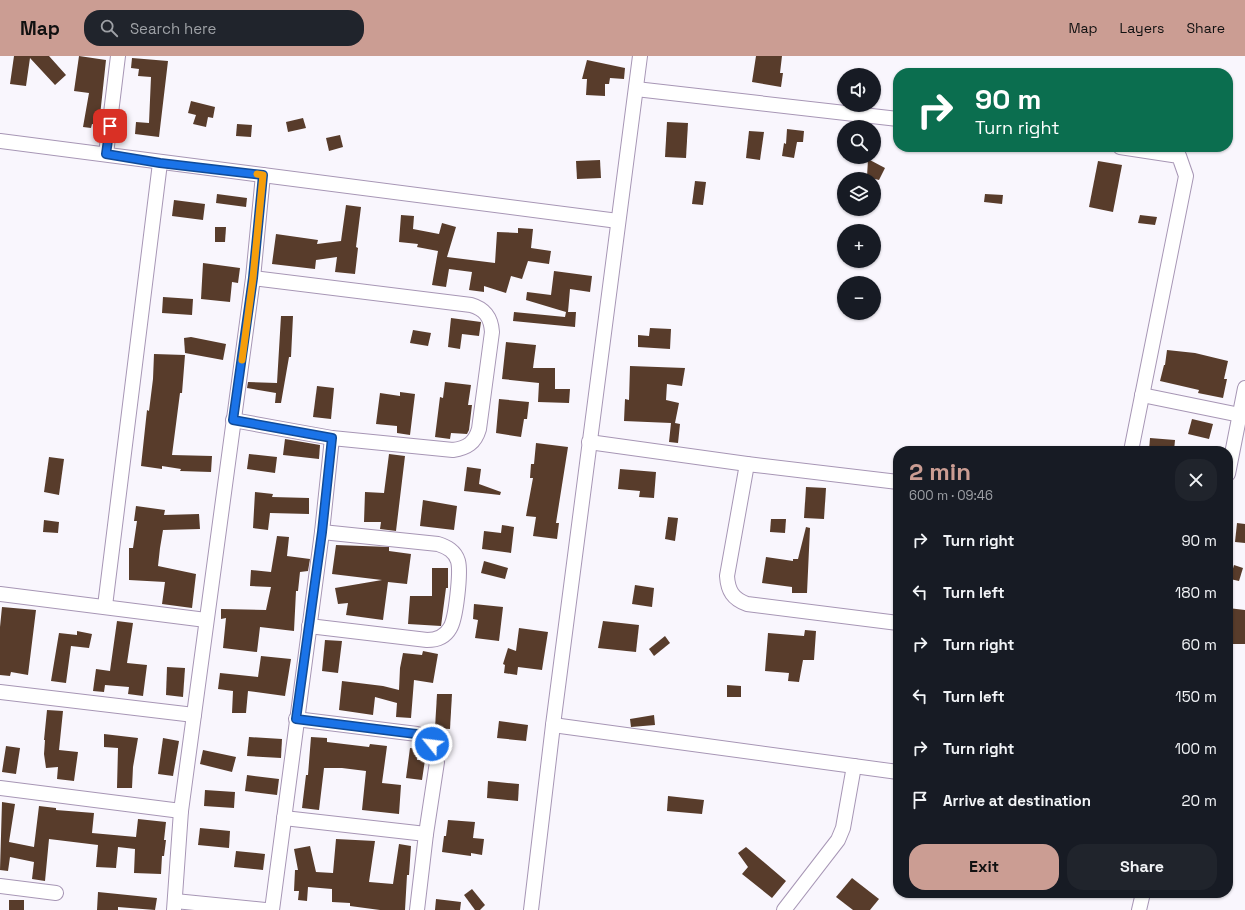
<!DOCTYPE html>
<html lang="en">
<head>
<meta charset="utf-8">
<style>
	:root { --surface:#171b24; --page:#20242c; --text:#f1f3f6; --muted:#9ea1a6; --accent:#cb9d93 }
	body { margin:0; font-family:"Space Grotesk",sans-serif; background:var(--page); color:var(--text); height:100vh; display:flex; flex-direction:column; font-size:15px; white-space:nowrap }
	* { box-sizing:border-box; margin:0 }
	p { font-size:13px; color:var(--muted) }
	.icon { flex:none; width:22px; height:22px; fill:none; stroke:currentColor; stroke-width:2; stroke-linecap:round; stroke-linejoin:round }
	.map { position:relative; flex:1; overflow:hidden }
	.side { position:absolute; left:893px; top:390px; width:340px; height:452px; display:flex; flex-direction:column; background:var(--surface); border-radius:16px; box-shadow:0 1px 3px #0004 }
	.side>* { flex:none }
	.banner { position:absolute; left:893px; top:12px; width:340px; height:84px; border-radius:16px; box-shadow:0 1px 3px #0004; background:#0b6e4f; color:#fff; overflow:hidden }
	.fabs { position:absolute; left:837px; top:12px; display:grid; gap:8px }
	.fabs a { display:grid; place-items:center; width:44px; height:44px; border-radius:50%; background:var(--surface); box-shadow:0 1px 3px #0004; font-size:20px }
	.pin { position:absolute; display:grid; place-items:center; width:34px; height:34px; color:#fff; margin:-17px; border-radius:8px; box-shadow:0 2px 6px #0006 }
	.me { position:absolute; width:44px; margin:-22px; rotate:299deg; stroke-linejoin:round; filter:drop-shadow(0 0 3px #0008) }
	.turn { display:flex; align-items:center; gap:14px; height:84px; padding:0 16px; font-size:18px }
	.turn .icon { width:52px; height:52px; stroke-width:2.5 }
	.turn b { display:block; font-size:28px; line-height:34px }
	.round { display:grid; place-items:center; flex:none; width:42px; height:42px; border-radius:16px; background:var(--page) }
	.overview { display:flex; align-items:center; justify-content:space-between; height:68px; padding:0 16px }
	h1 { font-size:24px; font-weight:700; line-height:30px; color:var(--accent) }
	.action { display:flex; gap:8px; margin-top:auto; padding:8px 16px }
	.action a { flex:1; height:46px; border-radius:16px; background:var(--accent); color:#111; font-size:16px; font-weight:700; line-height:46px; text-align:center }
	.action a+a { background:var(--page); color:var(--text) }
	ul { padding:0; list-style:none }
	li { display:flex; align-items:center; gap:12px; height:52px; padding:0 16px }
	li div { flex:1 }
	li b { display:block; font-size:15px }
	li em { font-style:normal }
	header { display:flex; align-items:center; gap:24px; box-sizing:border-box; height:56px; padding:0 20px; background:var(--accent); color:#111 }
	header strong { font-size:19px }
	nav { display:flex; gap:22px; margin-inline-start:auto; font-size:14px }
	.search { width:280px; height:36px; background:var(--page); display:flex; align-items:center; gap:10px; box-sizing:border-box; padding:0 14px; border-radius:16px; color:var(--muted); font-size:15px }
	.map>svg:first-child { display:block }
</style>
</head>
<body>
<header>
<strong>Map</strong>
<div class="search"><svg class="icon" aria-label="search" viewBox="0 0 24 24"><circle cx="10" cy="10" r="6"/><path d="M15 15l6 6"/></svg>Search here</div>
<nav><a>Map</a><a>Layers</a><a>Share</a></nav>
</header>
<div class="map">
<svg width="1245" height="854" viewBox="0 0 1245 854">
	<rect width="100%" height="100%" fill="#f9f6fd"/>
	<g fill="#583c2b">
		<path d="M14,0H49L66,19L55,29L30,2L26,30L10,28Z"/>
		<path d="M79,0L106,4L99,69L92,68L91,72L83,71L89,37L74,35Z"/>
		<path d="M756,0H782L780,17H783L781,31L752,26Z"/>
		<path d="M132,2L168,5L159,81L135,78L136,66L149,67L151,21L138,20L139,13L131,12Z"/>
		<path d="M587,4L625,12L624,23L610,22L609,28H605V40L586,39L587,23H582Z"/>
		<path d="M191,45L215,51L213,62L208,61L206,71L193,68L196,59L188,57Z"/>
		<path d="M303,62L306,72L288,76L286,66Z"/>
		<path d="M667,66L688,67L686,102L665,101Z"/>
		<path d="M237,68L252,69L251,81L236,80Z"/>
		<path d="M787,73L804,75L803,86H797L794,102L782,100L784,87L786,88Z"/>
		<path d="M749,75L764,76L760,104L746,102Z"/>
		<path d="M340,79L343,91L329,95L326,82Z"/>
		<path d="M868,103L885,112L879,124L867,121Z"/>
		<path d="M600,104L601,122L577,123L576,105Z"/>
		<path d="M1098,105L1122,109L1113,156L1089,151Z"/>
		<path d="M695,125L706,126L703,149L692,148Z"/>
		<path d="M217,138L247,142L246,151L216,147Z"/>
		<path d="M985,138L1003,139L1002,148L984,146Z"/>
		<path d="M174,144L205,148L203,164L172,160Z"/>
		<path d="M346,149L361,151L356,191L358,192L355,218L335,216L337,201L316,204L315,213L272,208L276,178L318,184L317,188L341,185Z"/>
		<path d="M401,159L414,160L413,173L439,178L442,167L456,171L447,201L495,207L497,176L518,177V172L533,173L531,192L551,195L549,208L528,205L522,223L511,220L506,237L484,230V236L469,234L472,216L449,213L446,231L432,229L438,195L417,191L418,188L399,186Z"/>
		<path d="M1140,159L1157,161L1155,169L1138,167Z"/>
		<path d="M215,171H226L225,186H215Z"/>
		<path d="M203,207L240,212L238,227L232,226L230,246L201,243Z"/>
		<path d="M554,215L592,220L590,236L570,233L568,256H576L575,271L513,265L514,256L565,261L566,256L526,244L527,236L551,239Z"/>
		<path d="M163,241L193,243L192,259L162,257Z"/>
		<path d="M281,260H293L291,301H289L281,347H275L276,337L247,332L248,326L277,327Z"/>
		<path d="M451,262L481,266L479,280L462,278L460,293L448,291Z"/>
		<path d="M650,272L671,273L670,293L638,291V279L649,280Z"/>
		<path d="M413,274L431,277L428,290L410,287Z"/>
		<path d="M191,281L226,288L223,304L185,297L184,282Z"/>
		<path d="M506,286L536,289L533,312H555V333H570L569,347L538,346L539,327L502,323Z"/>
		<path d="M1167,294L1195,297L1228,305L1224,323H1227L1223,342L1198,337L1199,334L1160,325L1164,309H1165Z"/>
		<path d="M154,298L185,299L182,337H180L172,399L212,400L211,416L180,415L181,413L162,410V413L141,410L147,354L149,355L153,323Z"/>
		<path d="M630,310L685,312L682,330L667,328L666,344L679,347L675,367L680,368L678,387L669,386L671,367L624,365L625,343L629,344Z"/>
		<path d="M445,326L471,329L468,349H472L469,374L467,378L451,377L450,383L435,381L440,341L443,342Z"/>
		<path d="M317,330L334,332L331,363L313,361Z"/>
		<path d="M400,336L415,338L410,379L397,377V370L376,368L380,337L400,340Z"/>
		<path d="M499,343L529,346L527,363H524L521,381L496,377Z"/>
		<path d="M1192,363L1213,368L1209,383L1188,378Z"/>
		<path d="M1150,382L1175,384L1174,395H1149Z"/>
		<path d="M285,383L320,389L319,403L283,399Z"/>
		<path d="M536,387L568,391L556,467H559L557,483L533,480L536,461L526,460L533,422H530L531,408H534Z"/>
		<path d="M249,398L277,401L275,417L247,413Z"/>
		<path d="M389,398L405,400L396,475L380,473L381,466H364L365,436L384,437Z"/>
		<path d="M49,401L64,403L59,439L44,436Z"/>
		<path d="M467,411L481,413L479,428L501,436L500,439L464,435Z"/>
		<path d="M620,413L656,416L654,442L639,441L640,435L618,433Z"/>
		<path d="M806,431L826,432L824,463L804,462Z"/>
		<path d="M255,436L273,438L272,441L309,442V458L270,457L268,474L253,472Z"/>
		<path d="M423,444L457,450L454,474L420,470Z"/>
		<path d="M136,450L165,454L164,459L199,458L200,473L163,474L160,492L158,510L196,518L192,552L162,548L165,526L129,524V492H133L137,465H134Z"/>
		<path d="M668,461L678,462L675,485L665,483Z"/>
		<path d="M771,463H786L785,477L770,476Z"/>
		<path d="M44,464L59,466L58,477L43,476Z"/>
		<path d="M1237,467L1245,468V487L1235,486Z"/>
		<path d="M502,469L514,471L511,497L482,493L484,475L501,477Z"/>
		<path d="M806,471L810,472L807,537H792V531L762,527L766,501L793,505V503H798Z"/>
		<path d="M277,480L289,481L287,500L310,503L308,515L300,516L298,535H296L294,575L260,571L257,596L223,592L226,562L221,563V553L266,554L271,531L250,530L251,514L271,516Z"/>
		<path d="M336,489L389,491V495L411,498L407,528L388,526L383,564L346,559L348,547L338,548L335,532L382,524L332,518Z"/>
		<path d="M484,505L508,512L505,523L481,517Z"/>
		<path d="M1234,509L1243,512L1239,525L1230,523Z"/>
		<path d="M432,512H448V532H446L441,570L408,568L410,540H432Z"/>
		<path d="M635,529L654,532L652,551L632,548Z"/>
		<path d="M474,548L503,551L499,585L475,582L478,564L473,563Z"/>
		<path d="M2,551L36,554L28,619L11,616L10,620L0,619V571Z"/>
		<path d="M1228,552L1245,554V588H1228Z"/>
		<path d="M117,565L133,567L127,607L147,609L143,640L128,638L129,631L105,629L104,636L93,635L96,613L110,615Z"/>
		<path d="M603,565L639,569L636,596L598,592Z"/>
		<path d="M519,572L548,576L542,614L518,611L517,619L504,617L505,609L503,608L508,592L516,595Z"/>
		<path d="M805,574L816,575L814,604H803L799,626L788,625L789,617L765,615L768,577L804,580Z"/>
		<path d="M77,575L92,578L89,592L71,590L66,627L51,625L59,577L77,579Z"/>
		<path d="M665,580L670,587L654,600L649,593Z"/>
		<path d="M325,584L342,585L338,617L322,615Z"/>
		<path d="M423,595L438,598L433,627L414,624L411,662L396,661L397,647L375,641L373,659L339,654L342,625L383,630L399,634L400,612L403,597L422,599Z"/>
		<path d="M261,600L291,603L285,640L248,635L246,657H232L233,635L218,633L220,617L258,621Z"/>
		<path d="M167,611L185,612L183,641L166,639Z"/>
		<path d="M727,629L741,630V641H727Z"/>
		<path d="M437,638H452L450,673L435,672Z"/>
		<path d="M47,654L63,655L59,694L78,696L74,725L57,723L58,711L46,712L44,698L45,684H44Z"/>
		<path d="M654,659L655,669L631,671L630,663Z"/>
		<path d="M499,665L528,669L526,685L497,682Z"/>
		<path d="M104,678L138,682L133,711L132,732H117L118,692L104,691Z"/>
		<path d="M249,681L282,683L281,702L247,700Z"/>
		<path d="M311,681L327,682V686L369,691L370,688L387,690L382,727L401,729L399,758L362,754L366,715L342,712H324L319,754L302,752L306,719H308Z"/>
		<path d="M163,682L179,685L173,720L158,718Z"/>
		<path d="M6,690L20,692L16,718L2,716Z"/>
		<path d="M410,692L418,693L417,704H425L422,724L406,722Z"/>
		<path d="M203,694L236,701L232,716L200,708Z"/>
		<path d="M247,719L279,723L277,739L245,735Z"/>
		<path d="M488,725L519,728L518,745L487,742Z"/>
		<path d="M205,734L235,736L234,752L204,750Z"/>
		<path d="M668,740L704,744L702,758L667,755Z"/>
		<path d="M2,746L15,748L9,786L34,791L39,750L56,752V754L94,757L92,777L136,781L138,763L166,766L164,784H166L164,800H162L161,818L134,817L135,793L118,791L116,812L96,811L98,789L49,783L45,825L32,823L34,806L10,801L8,815L0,814Z"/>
		<path d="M448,764L475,766L473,782L484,783L482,799L471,797V800L442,796L444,780H446Z"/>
		<path d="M200,772L230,775L229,792L198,789Z"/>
		<path d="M336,783L375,785L369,826L393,828L399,788L411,790L409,819H407L405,854H380L350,850V847L332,846V833L308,831L307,845L298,844L299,835H294L295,814H298L294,793L310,790L316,816L333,817Z"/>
		<path d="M746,791L786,825L772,842L742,818L748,811L738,797Z"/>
		<path d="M236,795L265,798L263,814L234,811Z"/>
		<path d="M852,822L879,843L870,854H853L836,841Z"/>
		<path d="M472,833L485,849L480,854H475L464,839Z"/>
		<path d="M98,836L157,842L155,854L118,851V854H97Z"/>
		<path d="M436,843L461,846L460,854H435Z"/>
		<rect x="9" y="844" width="15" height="10"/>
	</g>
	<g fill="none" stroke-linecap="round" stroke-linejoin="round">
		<g stroke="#a796b5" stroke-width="16">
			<g id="minor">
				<path d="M636,33L898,63"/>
				<path d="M0,85L618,165"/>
				<path d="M1120,91L1179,100L1186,120L1131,395"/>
				<path d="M106,98L118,0"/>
				<path d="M1142,339L1240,359"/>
				<path d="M233,364L332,382L453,394C467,392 475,387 479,373L492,276C491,261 485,253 471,249L253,222"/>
				<path d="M589,386L747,408L898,426"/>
				<path d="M747,408L727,520C728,535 733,543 747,548L898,567"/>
				<path d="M1228,418L1245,332"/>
				<path d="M0,538L206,564"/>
				<path d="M105,550L160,107"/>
				<path d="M309,570L427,584C436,584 445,581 450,572C456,563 461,516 458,505C455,495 447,491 438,488L322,476"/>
				<path d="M0,636L194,659"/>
				<path d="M296,663L417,678C431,683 436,691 437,706L426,778L417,854"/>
				<path d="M553,669L898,716"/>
				<path d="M0,732L181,755"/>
				<path d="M284,762L426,778"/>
				<path d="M0,830L56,837"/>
				<path d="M175,845L265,854"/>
				<path d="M174,854L181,755L253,222L263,119"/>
				<path d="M272,854L322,476L332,382"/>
				<path d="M531,854L553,669L640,0"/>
				<path d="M784,854L838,784L843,772L854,710"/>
				<path d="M1139,854L1143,837"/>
			</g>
		</g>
		<use href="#minor" stroke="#fff" stroke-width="14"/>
	</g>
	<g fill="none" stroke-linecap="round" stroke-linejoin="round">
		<g stroke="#114b97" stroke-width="10">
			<path id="route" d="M110,70L106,98L160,107L263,119L253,222L233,364L332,382L322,476L296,663L416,678L426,682L432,688"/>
		</g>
		<use href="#route" stroke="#1a73e8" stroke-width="7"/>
		<path stroke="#f59e0b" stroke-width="7" d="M242,304L253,222L263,119L257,118"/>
	</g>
</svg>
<div class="fabs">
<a><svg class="icon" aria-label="sound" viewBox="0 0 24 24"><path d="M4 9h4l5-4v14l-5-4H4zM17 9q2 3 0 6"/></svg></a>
<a><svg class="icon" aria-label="search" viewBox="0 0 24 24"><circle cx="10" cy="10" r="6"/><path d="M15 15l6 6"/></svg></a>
<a><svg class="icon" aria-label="layers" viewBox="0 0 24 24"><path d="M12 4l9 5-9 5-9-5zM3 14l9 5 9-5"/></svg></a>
<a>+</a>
<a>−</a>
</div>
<div class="pin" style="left:110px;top:70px;background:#d93025"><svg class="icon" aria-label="arrive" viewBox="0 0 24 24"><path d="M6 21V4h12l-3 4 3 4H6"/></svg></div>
<svg class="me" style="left:432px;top:688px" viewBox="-20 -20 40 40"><circle r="17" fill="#1a73e8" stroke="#fff" stroke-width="3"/><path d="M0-11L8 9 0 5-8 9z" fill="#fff"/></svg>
<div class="banner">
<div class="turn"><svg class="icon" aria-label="right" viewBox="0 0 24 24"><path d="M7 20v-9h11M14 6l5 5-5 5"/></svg><div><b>90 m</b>Turn right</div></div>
</div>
<section class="side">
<div class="overview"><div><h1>2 min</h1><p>600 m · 09:46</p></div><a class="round"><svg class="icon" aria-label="close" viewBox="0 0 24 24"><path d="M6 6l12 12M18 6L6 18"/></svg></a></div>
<ul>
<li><svg class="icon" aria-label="right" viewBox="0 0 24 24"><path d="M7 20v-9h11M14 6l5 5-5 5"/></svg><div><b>Turn right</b></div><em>90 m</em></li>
<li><svg class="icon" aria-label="left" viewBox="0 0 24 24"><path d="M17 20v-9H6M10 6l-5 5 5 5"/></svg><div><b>Turn left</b></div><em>180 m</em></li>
<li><svg class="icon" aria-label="right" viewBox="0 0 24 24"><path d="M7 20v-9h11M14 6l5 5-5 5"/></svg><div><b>Turn right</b></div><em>60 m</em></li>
<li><svg class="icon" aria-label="left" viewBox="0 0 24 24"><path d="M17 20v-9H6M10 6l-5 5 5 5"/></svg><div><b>Turn left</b></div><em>150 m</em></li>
<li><svg class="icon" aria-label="right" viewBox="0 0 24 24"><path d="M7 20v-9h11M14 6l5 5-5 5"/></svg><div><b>Turn right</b></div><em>100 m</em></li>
<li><svg class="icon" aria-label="arrive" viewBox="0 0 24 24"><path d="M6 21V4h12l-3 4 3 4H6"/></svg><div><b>Arrive at destination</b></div><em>20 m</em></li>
</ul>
<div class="action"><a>Exit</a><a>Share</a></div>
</section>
</div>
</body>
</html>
